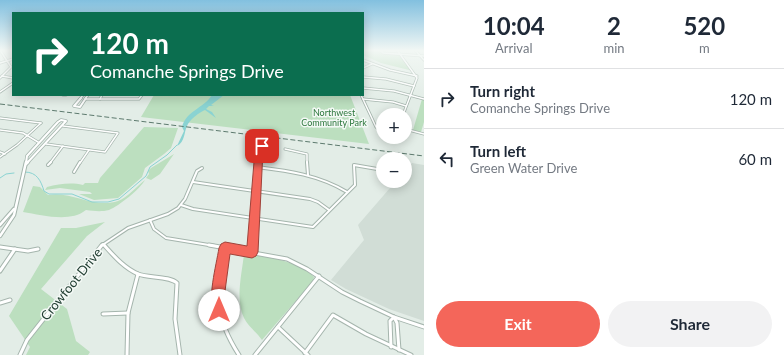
<!DOCTYPE html>
<html lang="en">
<head>
<meta charset="utf-8">
<style>
	:root { --surface:#fff; --page:#f2f2f3; --text:#1f2937; --muted:#747a83; --line:#e0e1e3; --accent:#f4665a }
	body { margin:0; font-family:Lato,sans-serif; background:var(--page); color:var(--text); height:100vh; display:flex; flex-direction:column; font-size:15px; white-space:nowrap }
	* { box-sizing:border-box; margin:0 }
	p { font-size:13px; color:var(--muted) }
	.icon { flex:none; width:22px; height:22px; fill:none; stroke:currentColor; stroke-width:2; stroke-linecap:round; stroke-linejoin:round }
	.map { position:relative; flex:1; overflow:hidden }
	.drawer { display:flex; flex-direction:column; background:var(--surface); width:360px }
	.drawer>* { flex:none }
	.banner { position:absolute; left:12px; top:12px; width:352px; height:84px; border-radius:0px; box-shadow:0 2px 10px #0003; background:#0b6e4f; color:#fff; overflow:hidden }
	.buttons { position:absolute; left:376px; top:108px; display:grid; gap:8px }
	.buttons a { display:grid; place-items:center; width:36px; height:36px; border-radius:50%; background:var(--surface); box-shadow:0 2px 10px #0003; font-size:20px }
	.pin { position:absolute; display:grid; place-items:center; width:34px; height:34px; color:#fff; margin:-17px; border-radius:8px; box-shadow:0 2px 6px #0006 }
	.me { position:absolute; width:44px; margin:-22px; rotate:0deg; stroke-linejoin:round; filter:drop-shadow(0 0 3px #0008) }
	.turn { display:flex; align-items:center; gap:14px; height:84px; padding:0 12px; font-size:18px }
	.turn .icon { width:52px; height:52px; stroke-width:2.5 }
	.turn b { display:block; font-size:28px; line-height:34px }
	.eta { display:flex; justify-content:space-evenly; align-items:center; height:68px; text-align:center }
	.eta b { font-size:24px; font-weight:700; line-height:28px }
	.action { display:flex; gap:8px; margin-top:auto; padding:8px 12px }
	.action a { flex:1; height:46px; border-radius:24px; background:var(--accent); color:#fff; font-size:16px; font-weight:700; line-height:46px; text-align:center }
	.action a+a { background:var(--page); color:var(--text) }
	ul { padding:0; list-style:none }
	li { display:flex; align-items:center; gap:12px; height:60px; padding:0 12px; border-top:1px solid var(--line) }
	li div { flex:1 }
	li b { display:block; font-size:15px }
	li em { font-style:normal }
	main { display:flex; flex:1; min-height:0 }
	.map>svg:first-child { display:block }
</style>
</head>
<body>
<main>
<div class="map">
<svg width="424" height="355" viewBox="0 0 424 355">
	<rect width="100%" height="100%" fill="#e3ede7"/>
	<path fill="#d1ddd6" d="M412,163L424,165V321L389,309L346,289L331,280L364,240L358,225L396,181H405V171Z"/>
	<g fill="#bcdfbf">
		<path d="M363,50H379L381,53L400,55L413,71L381,63L363,55Z"/>
		<path d="M154,95H350L369,144L141,117Z"/>
		<path d="M422,99L424,100V122L421,132L413,130Z"/>
		<path d="M144,127L178,128L171,148L164,154L145,168L142,177L118,198L94,200L79,194H92L90,192L60,188L45,190L47,187C59,184 71,182 83,185L85,183H98L100,178Z"/>
		<path d="M174,154L160,174L151,180L146,178L149,174L148,171L151,168Z"/>
		<path d="M145,180C140,189 119,206 109,210C101,212 94,211 86,210C70,223 42,215 23,212L33,186L40,187L48,195C73,191 94,209 118,201C128,197 137,186 145,180Z"/>
		<path d="M105,222L87,236L41,289L67,309L76,341L90,352L88,355H26L30,347L9,316L61,228H76Z"/>
		<path d="M244,254C266,257 297,260 314,277L313,281L262,340C257,333 248,326 244,318C235,300 242,273 244,254Z"/>
	</g>
	<path fill="#8ad3d2" d="M212,95H224L211,105L214,106H209L206,109L212,112L216,118L205,110C200,112 189,120 187,126C184,132 185,142 177,146L184,131L182,127C186,111 204,108 212,95Z"/>
	<g fill="none" stroke-linecap="round" stroke-linejoin="round">
		<g stroke="#8ad3d2" stroke-width="1">
			<path d="M25,172C37,172 41,181 44,191L49,194H72L92,202H108L119,199L146,176L150,167L167,155L177,145"/>
			<path d="M0,178L6,174L14,173"/>
		</g>
		<g stroke="#a5b5ad" stroke-width="3">
			<g id="minor-far2">
				<path d="M0,50L11,67L0,78"/>
				<path d="M380,50L383,53L424,56"/>
				<path d="M397,50L417,78L403,115"/>
				<path d="M415,50L424,60"/>
				<path d="M363,60L390,70L417,76"/>
				<path d="M0,63L13,59"/>
				<path d="M363,68L372,64"/>
				<path d="M2,76L13,78"/>
				<path d="M363,77L386,79L414,86"/>
				<path d="M363,88L394,91L424,99"/>
				<path d="M0,92L13,83"/>
				<path d="M63,95H66"/>
				<path d="M361,95L376,127L379,130H383"/>
				<path d="M86,99H139L142,95"/>
				<path d="M100,99L102,95"/>
				<path d="M363,99L393,102L406,106"/>
				<path d="M0,118L41,123"/>
				<path d="M405,129L424,134"/>
				<path d="M0,130L23,133L38,142"/>
				<path d="M46,144L105,152L118,133L63,126"/>
				<path d="M285,149L307,154V163"/>
				<path d="M0,152L5,154"/>
				<path d="M0,157L17,145L41,123"/>
				<path d="M50,163L63,146"/>
				<path d="M80,163L89,150"/>
				<path d="M258,163L259,150L262,146"/>
			</g>
		</g>
		<g stroke="#a5b5ad" stroke-width="4">
			<g id="minor-far1">
				<path d="M307,162L308,175"/>
				<path d="M48,165L51,162"/>
				<path d="M257,167C289,171 319,175 347,192"/>
				<path d="M74,172L80,162"/>
				<path d="M193,182L310,199L318,202L329,210"/>
				<path d="M181,205L193,209L313,227L355,185L354,165L383,170"/>
				<path d="M150,220L154,229L166,238L215,246"/>
				<path d="M103,244L105,246"/>
				<path d="M101,246L128,228L168,214L178,208L185,199L197,171L202,168"/>
				<path d="M252,246L258,162"/>
			</g>
		</g>
		<g stroke="#a5b5ad" stroke-width="5">
			<g id="minor">
				<path d="M104,245C114,256 124,268 138,274C148,278 170,276 177,283L175,319L180,355"/>
				<path d="M209,245L287,259L307,269L342,292L360,301L394,317L424,327"/>
				<path d="M0,247L28,251L38,249"/>
				<path d="M225,248C218,295 212,313 239,355"/>
				<path d="M252,252V245"/>
				<path d="M0,271L15,249"/>
				<path d="M0,303L10,300"/>
				<path d="M103,314L128,313"/>
				<path d="M278,327L308,355"/>
				<path d="M391,347L390,321L394,317L397,323L399,350"/>
				<path d="M305,353L333,315L366,334L411,355"/>
				<path d="M20,355L27,340L102,245"/>
				<path d="M127,355L128,313L138,274"/>
				<path d="M255,355L319,276"/>
			</g>
		</g>
		<g stroke="#a5b5ad" stroke-width="3">
			<g id="tertiary-far2">
				<path d="M80,99L83,95"/>
				<path d="M85,99L88,95"/>
			</g>
		</g>
		<g stroke="#a5b5ad" stroke-width="3.5">
			<g id="tertiary-far1">
				<path d="M81,98L74,106L80,107L86,98"/>
				<path d="M26,163L27,156L58,122L61,120L66,121L27,163"/>
			</g>
		</g>
		<g stroke="#a5b5ad" stroke-width="4.5">
			<g id="tertiary">
				<path d="M26,164L28,162"/>
				<path d="M0,225L14,209"/>
				<path d="M0,236L14,215L26,162"/>
			</g>
		</g>
		<use href="#minor-far2" stroke="#fff" stroke-width="1.5"/>
		<use href="#minor-far1" stroke="#fff" stroke-width="2"/>
		<use href="#minor" stroke="#fff" stroke-width="3"/>
		<use href="#tertiary-far2" stroke="#fff" stroke-width="1.5"/>
		<use href="#tertiary-far1" stroke="#fff" stroke-width="2"/>
		<use href="#tertiary" stroke="#fff" stroke-width="2.5"/>
		<path stroke="#5d7a6e" stroke-width="1" stroke-dasharray="5 2.5" stroke-linecap="butt" d="M0,104L424,156"/>
	</g>
	<linearGradient id="sky" x2="0" y2="1"><stop stop-color="#82c0df"/><stop offset="0.51" stop-color="#f2f7f4"/><stop offset="1" stop-color="#f2f7f4" stop-opacity="0"/></linearGradient>
	<rect width="424" height="99" fill="url(#sky)"/>
	<path fill="#f4665a" stroke="#9f423a" d="M262,143L266,146L263,150L258,252L256,256L252,258L230,254L225,291L226,310L224,315L219,317L214,315C207,299 216,266 219,248L221,244L225,242L247,246L255,150L259,144Z"/>
	<g text-anchor="middle" dominant-baseline="central" stroke-width="3" stroke-linejoin="round" paint-order="stroke">
		<g font-size="9" fill="#2c773c" stroke="#f4f9f6">
			<text x="334" y="112">Northwest<tspan x="334" dy="10">Community Park</tspan></text>
		</g>
		<g font-size="13" fill="#223f33" stroke="#f4f9f6">
			<text transform="translate(71 284) rotate(-51)">Crowfoot Drive</text>
		</g>
	</g>
</svg>
<div class="buttons">
<a>+</a>
<a>−</a>
</div>
<div class="pin" style="left:262px;top:146px;background:#d93025"><svg class="icon" aria-label="arrive" viewBox="0 0 24 24"><path d="M6 21V4h12l-3 4 3 4H6"/></svg></div>
<svg class="me" style="left:219px;top:310px" viewBox="-20 -20 40 40"><circle r="19" fill="#fff"/><path d="M0-13L10 11 0 6-10 11z" fill="#f4665a"/></svg>
<div class="banner">
<div class="turn"><svg class="icon" aria-label="right" viewBox="0 0 24 24"><path d="M7 20v-9h11M14 6l5 5-5 5"/></svg><div><b>120 m</b>Comanche Springs Drive</div></div>
</div>
</div>
<section class="drawer">
<div class="eta">
<div><b>10:04</b><p>Arrival</p></div>
<div><b>2</b><p>min</p></div>
<div><b>520</b><p>m</p></div>
</div>
<ul>
<li><svg class="icon" aria-label="right" viewBox="0 0 24 24"><path d="M7 20v-9h11M14 6l5 5-5 5"/></svg><div><b>Turn right</b><p>Comanche Springs Drive</p></div><em>120 m</em></li>
<li><svg class="icon" aria-label="left" viewBox="0 0 24 24"><path d="M17 20v-9H6M10 6l-5 5 5 5"/></svg><div><b>Turn left</b><p>Green Water Drive</p></div><em>60 m</em></li>
</ul>
<div class="action"><a>Exit</a><a>Share</a></div>
</section>
</main>
</body>
</html>
